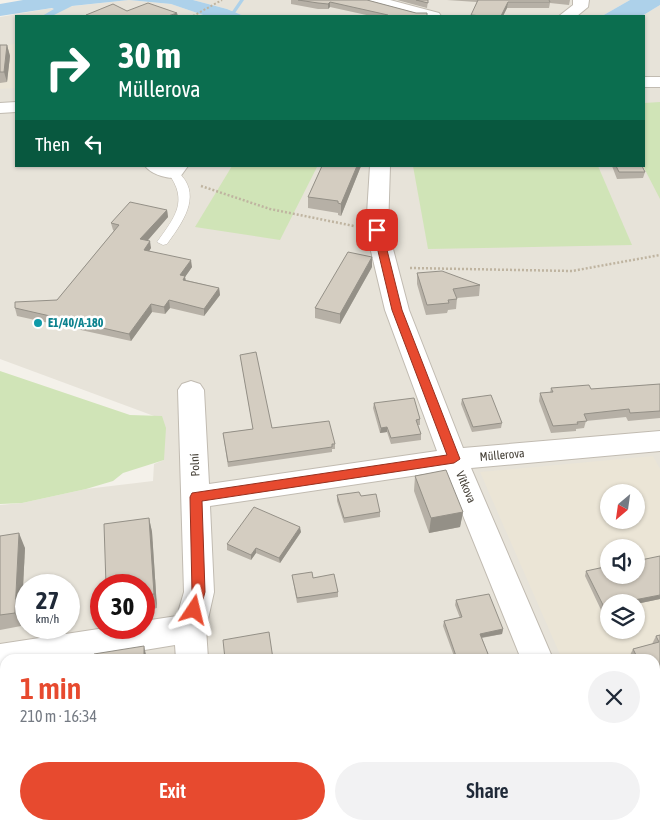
<!DOCTYPE html>
<html lang="en">
<head>
<meta charset="utf-8">
<style>
	:root { --surface:#fff; --page:#f2f2f3; --text:#1f2937; --muted:#747a83; --accent:#e74a2f }
	body { margin:0; font-family:"Asap Condensed",sans-serif; background:var(--page); color:var(--text); height:100vh; display:flex; flex-direction:column; font-size:19px; white-space:nowrap }
	* { box-sizing:border-box; margin:0 }
	p { font-size:16px; color:var(--muted) }
	.icon { flex:none; width:28px; height:28px; fill:none; stroke:currentColor; stroke-width:2; stroke-linecap:round; stroke-linejoin:round }
	.map { position:relative; flex:1; overflow:hidden }
	.side { position:absolute; left:0px; top:654px; width:660px; height:176px; display:flex; flex-direction:column; background:var(--surface); border-radius:15px 15px 0 0; box-shadow:0 1px 4px #0004 }
	.side>* { flex:none }
	.top-card { position:absolute; left:15px; top:15px; width:630px; height:152px; border-radius:0px; box-shadow:0 1px 4px #0004; background:#0b6e4f; color:#fff; overflow:hidden }
	.needle { width:32px; rotate:209deg }
	.fabs { position:absolute; left:600px; top:484px; display:grid; gap:10px }
	.fabs a { display:grid; place-items:center; width:45px; height:45px; border-radius:50%; background:var(--surface); box-shadow:0 1px 4px #0004; font-size:25px }
	.speed { position:absolute; left:15px; top:574px; display:flex; gap:10px; font-size:25px; font-weight:700; text-align:center }
	.speed>* { display:grid; place-content:center; width:65px; height:65px; border-radius:50%; background:var(--surface); box-shadow:0 1px 4px #0004; line-height:1 }
	.speed small { font-size:12px; font-weight:400 }
	.speed .limit { border:8px solid #d22; background:#fff; color:#111 }
	.pin { position:absolute; display:grid; place-items:center; width:42px; height:42px; color:#fff; margin:-21px; border-radius:10px; box-shadow:0 2px 8px #0006 }
	.me { position:absolute; width:55px; margin:-28px; rotate:10deg; stroke-linejoin:round; filter:drop-shadow(0 0 4px #0008) }
	.turn { display:flex; align-items:center; gap:18px; height:105px; padding:0 20px; font-size:22px }
	.turn .icon { width:65px; height:65px; stroke-width:2.5 }
	.turn b { display:block; font-size:35px; line-height:42px }
	.then { display:flex; align-items:center; height:48px; padding:0 20px; background:#0003; gap:10px; font-size:19px }
	.round { display:grid; place-items:center; flex:none; width:52px; height:52px; border-radius:26px; background:var(--page) }
	.headline { display:flex; align-items:center; justify-content:space-between; height:85px; padding:0 20px }
	h1 { font-size:30px; font-weight:600; line-height:38px; color:var(--accent) }
	.button { display:flex; gap:10px; margin-top:auto; padding:10px 20px }
	.button a { flex:1; height:58px; border-radius:30px; background:var(--accent); color:#fff; font-size:20px; font-weight:600; line-height:58px; text-align:center }
	.button a+a { background:var(--page); color:var(--text) }
	.map>svg:first-child { display:block }
</style>
</head>
<body>
<div class="map">
<svg width="660" height="829" viewBox="0 0 660 829">
	<rect width="100%" height="100%" fill="#f4f1ea"/>
	<g fill="#e7e3d9" fill-rule="evenodd">
		<path d="M129,0L171,4L206,16H16V166H644L642,16L660,5V777L655,778V659H5V825H322L294,829H0V505L22,503L86,489L153,481L154,464L164,460L162,416H154L0,359V17L46,9ZM609,492H636V520H609ZM609,548H636V575H609ZM26,585H69V628H26ZM101,585H144V628H101ZM609,602H636V630H609Z"/>
		<path d="M193,0H630L602,16H244L227,9Z"/>
	</g>
	<g fill="#ebe5d6" fill-rule="evenodd">
		<path d="M16,43V88L0,89V48Z"/>
		<path d="M653,456L660,469V717L655,718V659H562L480,472ZM609,492H636V520H609ZM609,548H636V575H609ZM609,602H636V630H609Z"/>
	</g>
	<g fill="#d0e4b7">
		<path d="M660,102V199L643,166L644,103Z"/>
		<path d="M232,166L317,167L280,240L195,227Z"/>
		<path d="M413,166H598L632,245L428,249Z"/>
		<path d="M0,371L130,415L162,416L166,428L164,460L123,473L113,481L86,489L22,503L0,504Z"/>
	</g>
	<rect fill="#e3e1de" x="186" y="825" width="92" height="4"/>
	<g fill="#add1ea">
		<path d="M23,0H193L227,9L244,16H206L171,4L129,0L72,6L52,16H42L54,9L52,8L0,16V4Z"/>
		<path d="M630,0H660V5L642,16H602Z"/>
	</g>
	<g fill="none" stroke-linecap="round" stroke-linejoin="round">
		<path fill="#add1ea" fill-rule="evenodd" d="M240,0H244L233,16H229Z"/>
		<g stroke="#c1bbb1" stroke-width="1">
			<g id="lane">
				<path d="M173,170C178,171 182,176 185,180C199,202 179,227 167,244L163,245L157,242C175,217 189,201 168,173Z"/>
				<rect x="227" y="825" width="20" height="4"/>
			</g>
		</g>
		<g stroke="#c1bbb1" stroke-width="2">
			<g id="street">
				<path d="M364,0H390L439,13L441,16H416L367,3Z"/>
				<path d="M573,0H589L588,7L577,16H559L573,5Z"/>
				<rect x="644" y="77" width="16" height="10"/>
				<path d="M16,102V112L0,113V103Z"/>
				<path d="M145,166H188L180,177C170,180 152,175 145,166Z"/>
				<path d="M370,166H390L388,230L409,310L463,448L660,431V451L471,468L553,659H521L445,471L210,506L214,592L206,628L208,659H176L175,645L90,659H5V673L0,674V644L105,628H144V621L177,616L184,592L178,390L182,384L191,381L200,384L204,390L209,484L437,451L385,310L366,230Z"/>
			</g>
		</g>
		<path stroke="#bfb4a0" stroke-width="2" stroke-dasharray="2 2" stroke-linecap="butt" d="M193,16L222,0"/>
		<g stroke="#bfb4a0" stroke-width="2.5" stroke-dasharray="2 2" stroke-linecap="butt">
			<path d="M201,186L270,209L354,226"/>
			<path d="M410,268L572,271L660,255"/>
		</g>
		<use href="#lane" fill="#fff" fill-rule="evenodd"/>
		<use href="#street" fill="#fff" fill-rule="evenodd"/>
	</g>
	<g fill="#b6b0a6">
		<path d="M291,0H367L427,16H371L330,7L328,9H318L291,4Z"/>
		<path d="M397,0H428L427,8Z"/>
		<path d="M447,0H570L569,5L550,3L549,8H507L503,16H471L477,2Z"/>
		<path d="M0,45H7L10,56L7,82L0,83Z"/>
		<path d="M322,166H361L341,216L338,215V213L308,208V197Z"/>
		<path d="M612,166H642L645,172L643,178L617,179Z"/>
		<path d="M167,210L168,217L147,241L151,248L149,251L192,267L185,277L186,280L219,288L220,295L204,316L170,308L165,314L152,312L131,341L17,316L15,308L57,300L114,231L113,230L111,223Z"/>
		<path d="M372,267L340,324L315,318V308Z"/>
		<path d="M417,273L480,285L479,296L457,298L456,309L448,310L447,313L426,315L417,284Z"/>
		<path d="M240,355L272,428L335,444V449H332V452L228,467L223,433L253,429Z"/>
		<path d="M660,384V418L628,421L626,417L586,421L584,428L576,429V431L551,433L539,401L540,393H550L551,388L591,389Z"/>
		<path d="M462,399L502,423L501,428L472,432L461,404Z"/>
		<path d="M374,403L420,419V425H418L421,434V440L391,444L387,432L380,433L373,408Z"/>
		<path d="M415,476L463,512L460,527L429,533L414,491Z"/>
		<path d="M337,495L361,496L380,512V517L344,523L337,501Z"/>
		<path d="M149,518L152,532L157,608L144,611V585Z"/>
		<path d="M301,532L280,563L256,553L251,560L227,550V544Z"/>
		<path d="M0,536L25,548L21,626L0,630Z"/>
		<path d="M586,571L660,599L636,604V602H609V610L602,612L585,576Z"/>
		<path d="M292,575L313,578L338,592V597L297,603Z"/>
		<path d="M456,600L503,629L502,634L482,638L490,659H455L443,626L444,621L460,618L455,605Z"/>
		<path d="M660,635V692L655,694V659H628L633,649L652,644L656,636Z"/>
		<path d="M0,670L4,783H0Z"/>
	</g>
	<g fill="#949087">
		<path d="M330,2V7L328,9V4Z"/>
		<path d="M508,2L507,8L503,16H501Z"/>
		<path d="M177,13L178,16H168Z"/>
		<path d="M7,45L10,56L7,82L4,72Z"/>
		<path d="M357,166H361L341,216V204Z"/>
		<path d="M167,210L168,217L142,247L140,239Z"/>
		<path d="M150,241L151,248L145,257L144,250Z"/>
		<path d="M372,257V267L340,324V314Z"/>
		<path d="M191,260L192,267L185,277L186,284L180,275Z"/>
		<path d="M219,288L220,295L204,316V309Z"/>
		<path d="M169,300L170,308L165,314L164,307Z"/>
		<path d="M151,304L152,312L131,341L129,334Z"/>
		<path d="M387,427V432L380,433L381,428Z"/>
		<path d="M463,512L460,527L429,533L431,518Z"/>
		<path d="M149,518L152,532L157,608L154,594Z"/>
		<path d="M300,527L301,532L280,563L279,558Z"/>
		<path d="M19,533L25,548L21,626L15,613Z"/>
		<path d="M256,548V553L251,560V555Z"/>
		<path d="M660,595V599L636,604V602H624Z"/>
		<path d="M609,606V610L602,612L604,607Z"/>
		<path d="M503,629L502,634L479,638L480,634Z"/>
		<path d="M144,646L147,659H144Z"/>
		<path d="M3,669L5,674V763L4,783L0,776V715Z"/>
		<path d="M660,681V692L655,694V682Z"/>
	</g>
	<g fill="#d4cdc1" stroke="#949087">
		<path d="M298,0H367L416,13H427V16H388V15L330,2L328,4L318,3Z"/>
		<path d="M416,0H428V3Z"/>
		<path d="M478,0H549L550,2H508L501,16H482L471,15Z"/>
		<path d="M148,3L177,13L168,16H89L86,15L113,4L127,11Z"/>
		<path d="M0,45H7L4,72H0Z"/>
		<path d="M322,166H357L341,204L338,203V201L308,197Z"/>
		<path d="M616,166H642L645,172H619Z"/>
		<path d="M130,202L167,210L140,239L150,241L144,250L191,260L180,275L185,276L183,280L219,288L204,309L169,300L164,307L151,304L129,334L15,308V302L57,300L119,225L111,223Z"/>
		<path d="M348,252L372,257L340,314L315,308Z"/>
		<path d="M442,271L480,285L453,289L457,299L448,300L449,303L427,305L417,273Z"/>
		<path d="M256,352L272,428L329,421L335,444H332V447L228,462L223,433L253,429L240,355Z"/>
		<path d="M660,384V411L630,413L629,409L584,414L587,421L577,422L578,424L553,426L540,393L553,392L551,388L589,385L591,389Z"/>
		<path d="M491,395L502,423L473,427L462,399Z"/>
		<path d="M414,398L420,419L416,420L421,434L391,438L387,427L381,428L374,403Z"/>
		<path d="M446,470L463,512L431,518L415,476Z"/>
		<path d="M359,492L361,496L376,494L380,512L344,518L337,495Z"/>
		<path d="M254,507L300,527L279,558L256,548L251,555L227,544Z"/>
		<path d="M149,518L154,594L144,596V585H106L104,524Z"/>
		<path d="M19,533L15,613L0,615V536Z"/>
		<path d="M660,556V595L624,602H609V606L604,607L586,571L609,566V575H636V561Z"/>
		<path d="M312,572L313,578L334,574L338,592L297,598L292,575Z"/>
		<path d="M489,594L503,629L480,634L490,659H457L444,621L462,617L456,600Z"/>
		<path d="M269,632L273,659H225L223,640Z"/>
		<path d="M660,635V681L655,682V659H638L633,649L659,642L656,636Z"/>
		<path d="M144,646V659H94V654Z"/>
		<path d="M3,669L0,715V670Z"/>
	</g>
	<path fill="#e74a2f" stroke="#96301f" d="M377,227L382,230L402,310L460,459L454,463L202,501L205,592L199,614L194,616L189,614L187,610L192,592L190,497L192,493L447,455L392,310L373,230Z"/>
	<circle fill="#0f9aa8" stroke="#fff" stroke-width="2" cx="38" cy="323" r="5"/>
	<g text-anchor="middle" dominant-baseline="central" stroke-width="5" stroke-linejoin="round" paint-order="stroke">
		<g font-size="12" font-weight="bold" fill="#0d838f" stroke="#fff" text-anchor="start">
			<text x="48" y="323">E1/40/A-180</text>
		</g>
		<g font-size="12" fill="#474239" stroke="#fff">
			<text transform="translate(502 455) rotate(-5)">Müllerova</text>
			<text transform="translate(195 465) rotate(-93)">Polní</text>
			<text transform="translate(466 487) rotate(67)">Vítkova</text>
		</g>
	</g>
</svg>
<div class="fabs">
<a><svg class="needle" viewBox="-14 -14 28 28"><path d="M0-13l5 13h-10z" fill="#e53935"/><path d="M0 13l5-13h-10z" fill="#747a83"/></svg></a>
<a><svg class="icon" aria-label="sound" viewBox="0 0 24 24"><path d="M4 9h4l5-4v14l-5-4H4zM17 9q2 3 0 6"/></svg></a>
<a><svg class="icon" aria-label="layers" viewBox="0 0 24 24"><path d="M12 4l9 5-9 5-9-5zM3 14l9 5 9-5"/></svg></a>
</div>
<div class="speed"><div>27<small>km/h</small></div><div class="limit">30</div></div>
<div class="pin" style="left:377px;top:230px;background:#d93025"><svg class="icon" aria-label="arrive" viewBox="0 0 24 24"><path d="M6 21V4h12l-3 4 3 4H6"/></svg></div>
<svg class="me" style="left:194px;top:610px" viewBox="-20 -20 40 40"><path d="M0-17L14 15 0 8-14 15z" fill="#e74a2f" stroke="#fff" stroke-width="4"/></svg>
<div class="top-card">
<div class="turn"><svg class="icon" aria-label="right" viewBox="0 0 24 24"><path d="M7 20v-9h11M14 6l5 5-5 5"/></svg><div><b>30 m</b>Müllerova</div></div>
<div class="then">Then<svg class="icon" aria-label="left" viewBox="0 0 24 24"><path d="M17 20v-9H6M10 6l-5 5 5 5"/></svg></div>
</div>
<section class="side">
<div class="headline"><div><h1>1 min</h1><p>210 m · 16:34</p></div><a class="round"><svg class="icon" aria-label="close" viewBox="0 0 24 24"><path d="M6 6l12 12M18 6L6 18"/></svg></a></div>
<div class="button"><a>Exit</a><a>Share</a></div>
</section>
</div>
</body>
</html>
